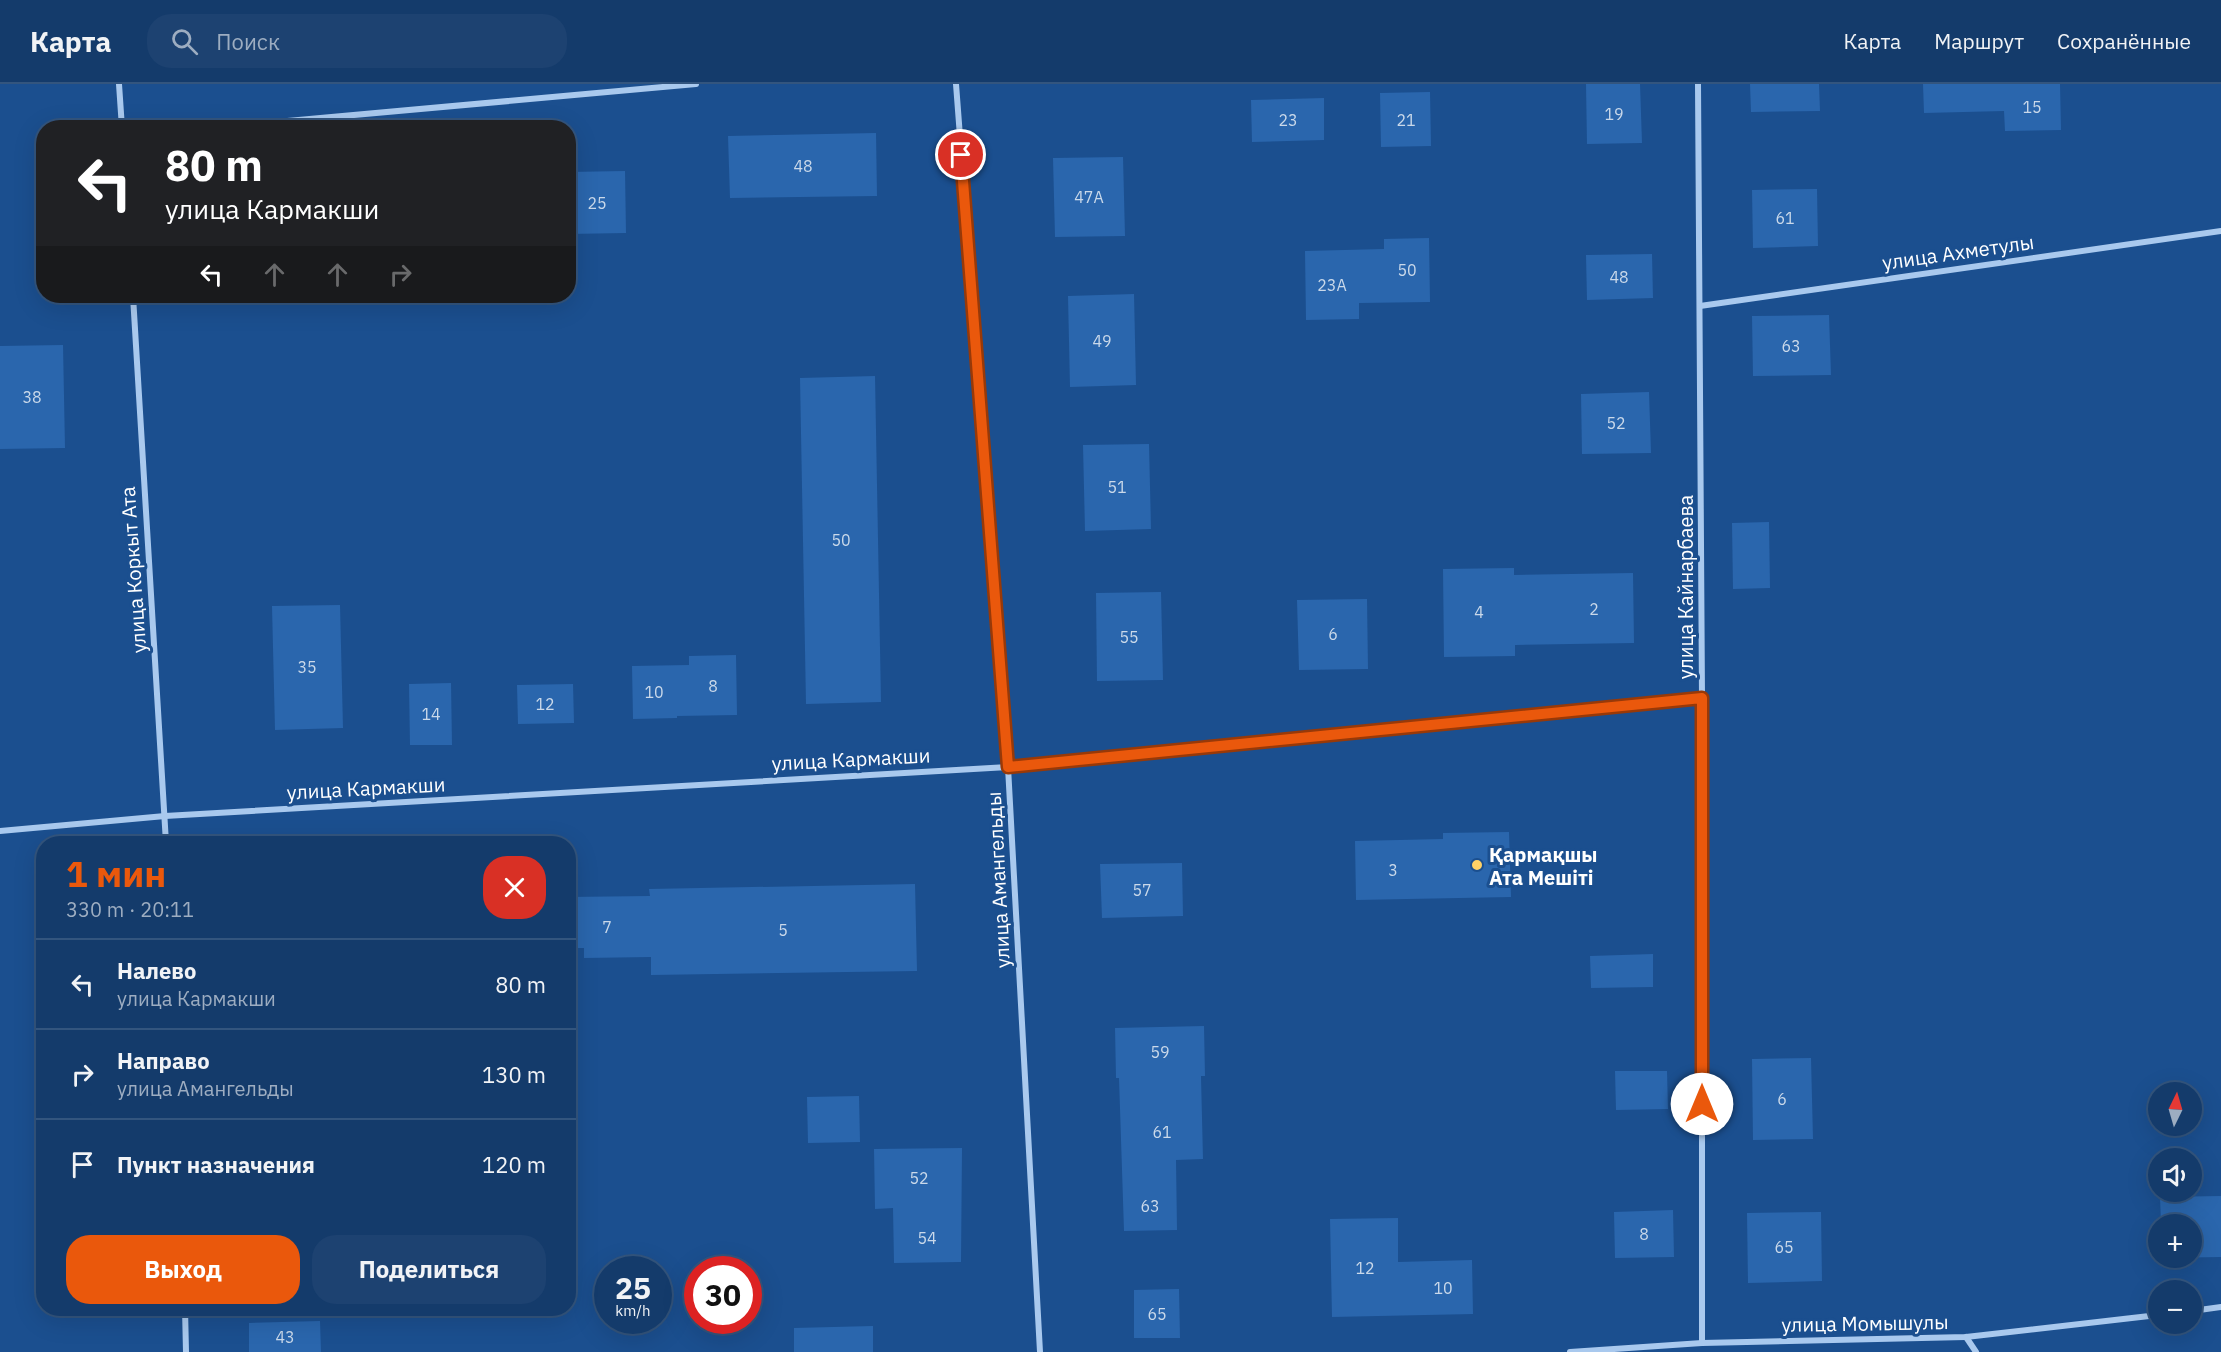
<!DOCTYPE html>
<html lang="ru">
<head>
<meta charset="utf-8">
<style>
	:root { --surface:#143b6b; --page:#1d4271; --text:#f1f3f6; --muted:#9dadc1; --line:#33557e; --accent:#ea580c }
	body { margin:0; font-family:"IBM Plex Sans",sans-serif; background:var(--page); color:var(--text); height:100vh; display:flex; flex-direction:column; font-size:22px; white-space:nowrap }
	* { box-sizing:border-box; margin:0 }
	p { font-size:20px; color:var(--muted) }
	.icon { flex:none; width:33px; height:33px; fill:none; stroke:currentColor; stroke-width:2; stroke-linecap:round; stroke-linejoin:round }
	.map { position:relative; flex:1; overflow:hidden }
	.side { position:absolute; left:36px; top:752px; width:540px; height:480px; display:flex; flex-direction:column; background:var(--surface); border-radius:24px; box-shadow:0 6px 24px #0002,0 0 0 2px var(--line) }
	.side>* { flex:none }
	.guide { position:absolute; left:36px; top:36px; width:540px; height:183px; border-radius:24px; box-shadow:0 6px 24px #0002,0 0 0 2px var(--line); background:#202124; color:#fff; overflow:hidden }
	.needle { width:39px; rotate:5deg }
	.fabs { position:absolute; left:2148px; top:998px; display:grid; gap:12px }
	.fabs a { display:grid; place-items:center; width:54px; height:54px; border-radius:50%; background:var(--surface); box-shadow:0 6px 24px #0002,0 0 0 2px var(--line); font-size:30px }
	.speed { position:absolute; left:594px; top:1172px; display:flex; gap:12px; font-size:30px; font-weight:700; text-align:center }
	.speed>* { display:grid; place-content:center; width:78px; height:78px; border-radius:50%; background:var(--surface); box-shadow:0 6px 24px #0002,0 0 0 2px var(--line); line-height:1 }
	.speed small { font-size:15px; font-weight:400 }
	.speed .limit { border:9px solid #d22; background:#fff; color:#111 }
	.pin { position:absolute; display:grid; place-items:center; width:51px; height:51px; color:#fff; margin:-26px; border:3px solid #fff; border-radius:50%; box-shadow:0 2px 6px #0007 }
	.me { position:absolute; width:66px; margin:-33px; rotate:0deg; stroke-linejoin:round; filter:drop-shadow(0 0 4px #0008) }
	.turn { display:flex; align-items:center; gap:21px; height:126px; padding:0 30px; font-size:27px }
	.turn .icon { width:78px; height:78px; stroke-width:2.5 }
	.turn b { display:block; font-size:42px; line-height:51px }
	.lanes { display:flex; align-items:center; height:57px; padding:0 30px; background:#0003; justify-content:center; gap:30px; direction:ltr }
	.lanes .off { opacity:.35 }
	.round { display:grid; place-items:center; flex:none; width:63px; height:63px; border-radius:24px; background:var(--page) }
	.summary { display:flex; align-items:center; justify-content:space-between; height:102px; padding:0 30px }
	h1 { font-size:36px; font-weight:800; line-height:45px; color:var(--accent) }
	.button { display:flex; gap:12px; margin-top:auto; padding:12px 30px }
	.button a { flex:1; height:69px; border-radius:24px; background:var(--accent); color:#fff; font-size:24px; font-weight:800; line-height:69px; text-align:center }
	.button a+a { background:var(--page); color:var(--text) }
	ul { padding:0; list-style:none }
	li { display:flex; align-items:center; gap:18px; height:90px; padding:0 30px; border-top:2px solid var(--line) }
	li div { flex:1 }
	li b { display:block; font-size:22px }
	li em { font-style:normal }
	header { display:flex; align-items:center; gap:36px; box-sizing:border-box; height:84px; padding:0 30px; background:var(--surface); border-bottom:2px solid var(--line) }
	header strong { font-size:28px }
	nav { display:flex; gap:33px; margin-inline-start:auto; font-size:21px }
	.search { width:420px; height:54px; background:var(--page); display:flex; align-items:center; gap:15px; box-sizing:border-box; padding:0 21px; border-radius:24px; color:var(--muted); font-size:22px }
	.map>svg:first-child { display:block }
</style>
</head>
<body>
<header>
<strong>Карта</strong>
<div class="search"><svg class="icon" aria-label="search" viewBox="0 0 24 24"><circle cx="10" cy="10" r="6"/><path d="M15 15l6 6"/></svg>Поиск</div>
<nav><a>Карта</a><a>Маршрут</a><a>Сохранённые</a></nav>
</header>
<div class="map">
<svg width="2221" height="1268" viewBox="0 0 2221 1268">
	<rect width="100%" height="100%" fill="#1b4f8f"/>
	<g fill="#2a66ad">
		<path d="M1586,0H1640L1642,59L1587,60Z"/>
		<path d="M1750,0H1819L1820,27L1751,28Z"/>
		<path d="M1923,0H2060L2061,46L2005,47L2004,27L1924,29Z"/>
		<path d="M1430,8L1431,62L1381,63L1380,9Z"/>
		<path d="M1324,14V56L1252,58L1251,16Z"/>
		<path d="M876,49L877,112L730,114L728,52Z"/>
		<path d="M1123,73L1125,152L1055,153L1053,74Z"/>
		<path d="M625,87L626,149L568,150V88Z"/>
		<path d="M1817,105L1818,162L1753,164L1752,106Z"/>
		<path d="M1429,154L1430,218L1359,219V235L1306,236L1305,167L1384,165V155Z"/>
		<path d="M1652,170L1653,214L1587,216L1586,171Z"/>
		<path d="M1134,210L1136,301L1070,303L1068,212Z"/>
		<path d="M1829,231L1831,291L1753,292L1752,232Z"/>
		<path d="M63,261L65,364L0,365V262Z"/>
		<path d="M875,292L881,618L806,620L800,294Z"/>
		<path d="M1649,308L1651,369L1582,370L1581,310Z"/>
		<path d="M1149,360L1151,445L1085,447L1083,361Z"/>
		<path d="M1769,438L1770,504L1733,505L1732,439Z"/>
		<path d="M1514,484V491L1633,489L1634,559L1515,561V572L1444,573L1443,485Z"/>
		<path d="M1161,508L1163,596L1097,597L1096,509Z"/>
		<path d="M1367,515L1368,585L1299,586L1297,516Z"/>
		<path d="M340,521L343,644L275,646L272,522Z"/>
		<path d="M736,571L737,631L677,632V634L633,635L632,582L689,581V572Z"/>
		<path d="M451,599L452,661H410L409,600Z"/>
		<path d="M573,600L574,639L518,640L517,601Z"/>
		<path d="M1509,748L1511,813L1356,816L1355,757L1443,755V749Z"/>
		<path d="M1182,779L1183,832L1102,834L1100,780Z"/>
		<path d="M915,800L917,887L651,891V873L584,874V864H568V813L650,812L649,805Z"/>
		<path d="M1653,870V903L1591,904L1590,872Z"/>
		<path d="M1204,942L1205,992H1201L1203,1075L1176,1076L1177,1146L1124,1147L1119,994H1116L1115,944Z"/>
		<path d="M1811,974L1813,1055L1753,1056L1752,975Z"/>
		<path d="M1615,987H1667L1668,1025L1616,1026Z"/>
		<path d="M859,1012L860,1058L808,1059L807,1013Z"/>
		<path d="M962,1064L961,1178L894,1179L893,1124L875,1125L874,1065Z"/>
		<path d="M2221,1112V1173L2161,1174L2192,1173V1140H2161L2160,1113Z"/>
		<path d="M1673,1126L1674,1173L1615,1174L1614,1128Z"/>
		<path d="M1821,1128L1822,1197L1748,1199L1747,1129Z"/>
		<path d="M1398,1134V1178L1472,1176L1473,1230L1332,1233L1330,1135Z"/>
		<path d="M1179,1205L1180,1254H1134V1206Z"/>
		<path d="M320,1237L321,1268H249V1239Z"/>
		<path d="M873,1242V1268H794V1244Z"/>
	</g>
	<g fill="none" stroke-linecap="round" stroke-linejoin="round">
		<g stroke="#a9c9ee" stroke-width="6">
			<path d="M119,0L122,44"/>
			<path d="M956,0L1008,683L1040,1268"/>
			<path d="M1698,0L1702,614V1259"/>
			<path d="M211,44L696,0"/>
			<path d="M133,212L166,759"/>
			<path d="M1700,222L2221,147"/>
			<path d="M0,747L165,732L1008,683L1702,614"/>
			<path d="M185,1224L186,1268"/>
			<path d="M2192,1227L2221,1223"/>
			<path d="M1966,1253L1976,1268"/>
			<path d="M1570,1268L1702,1259L1966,1253L2158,1231"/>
		</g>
	</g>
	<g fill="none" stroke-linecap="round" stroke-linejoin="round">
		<g stroke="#983908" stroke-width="15">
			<path id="route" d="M961,71L1008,683L1702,614V1020"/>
		</g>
		<use href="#route" stroke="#ea580c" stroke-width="10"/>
	</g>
	<circle fill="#ffd166" stroke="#1b4f8f" stroke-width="2" cx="1477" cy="781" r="6"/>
	<g text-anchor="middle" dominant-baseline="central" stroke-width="6" stroke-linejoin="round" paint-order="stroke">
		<g font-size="16" fill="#cad9ea">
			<text x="2032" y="23">15</text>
			<text x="1614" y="30">19</text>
			<text x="1288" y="36">23</text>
			<text x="1406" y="36">21</text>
			<text x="803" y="82">48</text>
			<text x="1089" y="113">47А</text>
			<text x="597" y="119">25</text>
			<text x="1785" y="134">61</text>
			<text x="1407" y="186">50</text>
			<text x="1619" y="193">48</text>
			<text x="1332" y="201">23А</text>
			<text x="1102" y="257">49</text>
			<text x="1791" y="262">63</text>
			<text x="32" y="313">38</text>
			<text x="1616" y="339">52</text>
			<text x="1117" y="403">51</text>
			<text x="841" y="456">50</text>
			<text x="1594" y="525">2</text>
			<text x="1479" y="528">4</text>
			<text x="1333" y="550">6</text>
			<text x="1129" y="553">55</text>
			<text x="307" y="583">35</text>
			<text x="713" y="602">8</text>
			<text x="654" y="608">10</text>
			<text x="545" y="620">12</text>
			<text x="431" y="630">14</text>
			<text x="1393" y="786">3</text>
			<text x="1142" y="806">57</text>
			<text x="607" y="843">7</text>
			<text x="783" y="846">5</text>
			<text x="1160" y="968">59</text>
			<text x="1782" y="1015">6</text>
			<text x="1162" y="1048">61</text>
			<text x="919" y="1094">52</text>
			<text x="1150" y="1122">63</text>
			<text x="1644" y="1150">8</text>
			<text x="927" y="1154">54</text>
			<text x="1784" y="1163">65</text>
			<text x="1365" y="1184">12</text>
			<text x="1443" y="1204">10</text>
			<text x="1157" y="1230">65</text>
			<text x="285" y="1253">43</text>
		</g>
		<g font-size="20" fill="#fff" stroke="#1b4f8f">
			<text transform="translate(1958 168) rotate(-8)">улица Ахметулы</text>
			<text transform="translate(133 486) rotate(-94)">улица Коркыт Ата</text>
			<text transform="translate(1685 503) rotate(-90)">улица Кайнарбаева</text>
			<text transform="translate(851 675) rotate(-3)">улица Кармакши</text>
			<text transform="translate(366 704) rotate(-3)">улица Кармакши</text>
			<text transform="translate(998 796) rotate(-93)">улица Амангельды</text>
			<text transform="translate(1865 1239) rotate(-1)">улица Момышулы</text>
		</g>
		<g font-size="20" font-weight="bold" fill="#fff" stroke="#1b4f8f" text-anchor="start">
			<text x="1489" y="770">Қармақшы<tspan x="1489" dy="23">Ата Мешіті</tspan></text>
		</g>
	</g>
</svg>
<div class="fabs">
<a><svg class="needle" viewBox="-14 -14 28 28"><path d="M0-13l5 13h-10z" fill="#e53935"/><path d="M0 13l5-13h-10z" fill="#9dadc1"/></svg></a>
<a><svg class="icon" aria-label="sound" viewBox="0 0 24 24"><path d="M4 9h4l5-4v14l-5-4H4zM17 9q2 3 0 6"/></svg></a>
<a>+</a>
<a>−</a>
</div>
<div class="speed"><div>25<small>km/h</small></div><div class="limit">30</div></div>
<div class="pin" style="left:961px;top:71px;background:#d93025"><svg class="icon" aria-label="arrive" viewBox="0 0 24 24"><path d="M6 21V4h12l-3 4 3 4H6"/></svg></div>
<svg class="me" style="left:1702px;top:1020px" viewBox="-20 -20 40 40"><circle r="19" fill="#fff"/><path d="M0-13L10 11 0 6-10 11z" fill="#ea580c"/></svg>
<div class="guide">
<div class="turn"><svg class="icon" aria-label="left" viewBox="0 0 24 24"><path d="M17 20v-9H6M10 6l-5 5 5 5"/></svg><div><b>80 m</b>улица Кармакши</div></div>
<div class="lanes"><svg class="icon" aria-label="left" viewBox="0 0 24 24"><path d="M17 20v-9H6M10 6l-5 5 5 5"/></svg><svg class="icon off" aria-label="ahead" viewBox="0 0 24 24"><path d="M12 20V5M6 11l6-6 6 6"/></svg><svg class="icon off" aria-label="ahead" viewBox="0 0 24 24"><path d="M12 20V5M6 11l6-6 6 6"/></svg><svg class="icon off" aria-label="right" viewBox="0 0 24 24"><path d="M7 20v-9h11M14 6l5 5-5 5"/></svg></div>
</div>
<section class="side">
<div class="summary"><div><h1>1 мин</h1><p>330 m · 20:11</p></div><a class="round" style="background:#d93025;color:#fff"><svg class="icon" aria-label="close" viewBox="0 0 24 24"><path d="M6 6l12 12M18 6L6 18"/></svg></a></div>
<ul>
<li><svg class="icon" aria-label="left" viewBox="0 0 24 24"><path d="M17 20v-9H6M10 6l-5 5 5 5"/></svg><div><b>Налево</b><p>улица Кармакши</p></div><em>80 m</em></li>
<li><svg class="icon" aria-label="right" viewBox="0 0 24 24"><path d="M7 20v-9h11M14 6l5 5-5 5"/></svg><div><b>Направо</b><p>улица Амангельды</p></div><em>130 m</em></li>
<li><svg class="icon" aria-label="arrive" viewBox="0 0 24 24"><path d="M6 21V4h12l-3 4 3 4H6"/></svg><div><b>Пункт назначения</b></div><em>120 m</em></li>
</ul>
<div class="button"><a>Выход</a><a>Поделиться</a></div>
</section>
</div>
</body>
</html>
